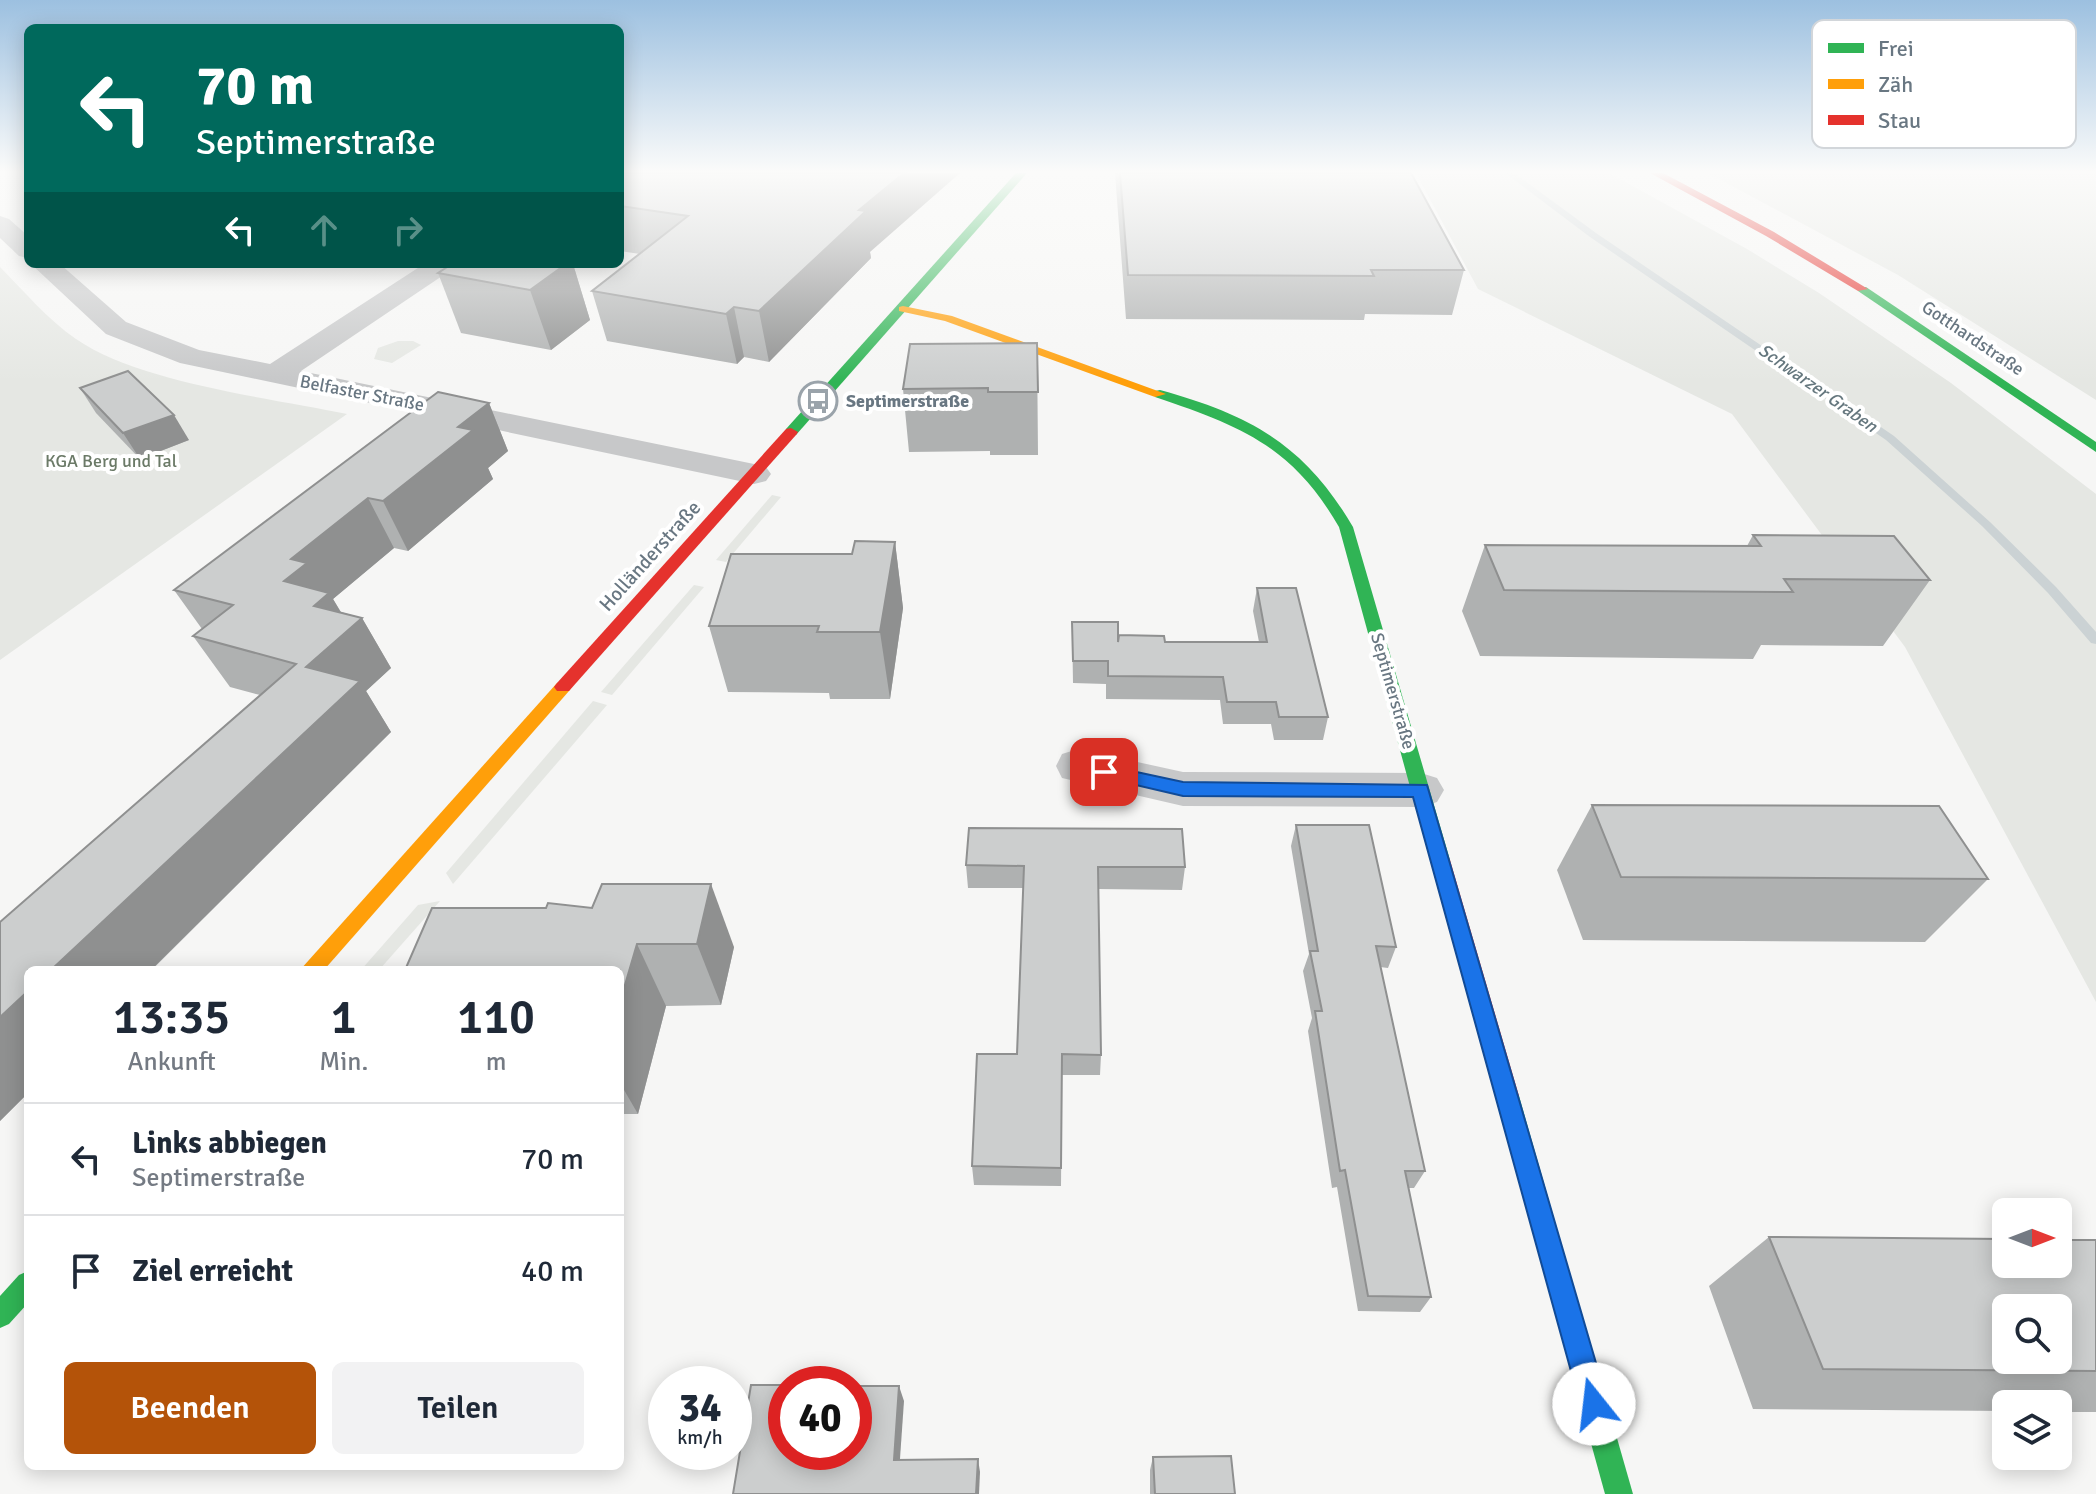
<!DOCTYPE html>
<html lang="de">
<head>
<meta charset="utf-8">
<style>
	:root { --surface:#fff; --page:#f2f2f3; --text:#1f2937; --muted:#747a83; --line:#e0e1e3; --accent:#b45309 }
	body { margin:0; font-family:Signika,sans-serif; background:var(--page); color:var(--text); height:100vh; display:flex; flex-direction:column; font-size:30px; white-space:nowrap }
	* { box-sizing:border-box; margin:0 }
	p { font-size:26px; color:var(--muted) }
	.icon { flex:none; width:44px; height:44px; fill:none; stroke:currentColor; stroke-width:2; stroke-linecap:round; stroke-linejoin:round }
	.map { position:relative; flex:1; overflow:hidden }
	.sheet { position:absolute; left:24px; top:966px; width:600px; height:504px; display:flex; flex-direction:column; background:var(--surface); border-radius:12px; box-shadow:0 4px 20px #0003 }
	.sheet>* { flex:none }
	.banner { position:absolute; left:24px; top:24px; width:600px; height:244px; border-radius:12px; box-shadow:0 4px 20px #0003; background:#00695c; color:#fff; overflow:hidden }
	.needle { width:52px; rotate:90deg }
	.controls { position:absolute; left:1992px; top:1198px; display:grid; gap:16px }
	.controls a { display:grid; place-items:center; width:80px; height:80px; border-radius:12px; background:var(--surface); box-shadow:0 4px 20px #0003; font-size:40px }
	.speed { position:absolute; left:648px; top:1366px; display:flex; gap:16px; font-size:40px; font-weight:700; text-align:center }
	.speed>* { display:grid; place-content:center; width:104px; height:104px; border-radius:50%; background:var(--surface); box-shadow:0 4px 20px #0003; line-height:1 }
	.speed small { font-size:20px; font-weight:400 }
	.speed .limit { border:12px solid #d22; background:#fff; color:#111 }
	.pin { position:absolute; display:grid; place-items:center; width:68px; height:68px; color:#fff; margin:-34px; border-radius:16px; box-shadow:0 4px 12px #0006 }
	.me { position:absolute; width:88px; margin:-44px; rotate:344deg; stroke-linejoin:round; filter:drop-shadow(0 0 6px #0008) }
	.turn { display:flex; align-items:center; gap:28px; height:168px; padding:0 40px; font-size:36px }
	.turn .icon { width:104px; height:104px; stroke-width:2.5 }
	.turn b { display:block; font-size:56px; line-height:68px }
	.lanes { display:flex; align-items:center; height:76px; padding:0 40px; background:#0003; justify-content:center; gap:40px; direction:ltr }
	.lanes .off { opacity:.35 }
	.eta { display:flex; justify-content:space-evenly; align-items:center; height:136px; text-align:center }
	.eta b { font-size:48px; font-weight:600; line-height:56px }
	.button { display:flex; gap:16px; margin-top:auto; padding:16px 40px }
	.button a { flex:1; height:92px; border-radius:12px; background:var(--accent); color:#fff; font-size:32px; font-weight:600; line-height:92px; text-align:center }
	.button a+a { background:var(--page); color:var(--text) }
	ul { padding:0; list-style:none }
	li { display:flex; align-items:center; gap:24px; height:112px; padding:0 40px; border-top:2px solid var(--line) }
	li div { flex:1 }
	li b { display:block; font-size:30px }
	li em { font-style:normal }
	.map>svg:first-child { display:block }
</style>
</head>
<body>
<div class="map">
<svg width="2096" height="1494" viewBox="0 0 2096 1494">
	<rect width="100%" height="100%" fill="#f6f6f5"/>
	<g fill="#e5e7e3">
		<path d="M1416,173H1609L1747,249L1819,293L1951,383L2096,494V1002L1905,647L1732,414L1478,289Z"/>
		<path d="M1708,173H2096V400L1898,275Z"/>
		<path d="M0,267C24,291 48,320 76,339C140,383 270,398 347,414L0,660Z"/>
		<path d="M398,341H413L421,345L392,363L374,359L378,348Z"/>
		<path d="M772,495L781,497L726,562L716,560Z"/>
		<path d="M694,585L704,587L612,695L601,692Z"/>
		<path d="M593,701L607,705L453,884L446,873Z"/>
		<path d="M440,901L379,970H361L418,905Z"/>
	</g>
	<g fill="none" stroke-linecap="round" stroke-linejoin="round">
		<path fill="#cbd2d4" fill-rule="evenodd" d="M1505,173H1514L1596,233L1894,436L1990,522L2056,587L2096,632V644L2091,643L2048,593L1982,526L1886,440L1590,237Z"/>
		<g fill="#c7c8c9" fill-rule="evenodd">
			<path d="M0,216L9,219L28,236V258L19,256L0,238Z"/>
			<path d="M31,264H60L126,322L199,350L270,364L424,264H455L451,270L301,371L754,464L766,467L771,474L766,481L754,484L180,363L106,334Z"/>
			<path d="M1078,749L1183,772L1421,773L1437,778L1444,790L1437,802L1421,807L1183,806L1062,778L1056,766L1062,754Z"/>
		</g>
		<g fill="#30b455" fill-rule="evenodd">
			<path d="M1016,173H1027L796,435H786V429Z"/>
			<path d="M1858,287H1866L2096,442V452L1858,291Z"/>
			<path d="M1160,390C1251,415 1305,445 1353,527L1450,860L1447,866L1440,868L1433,866L1430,860L1339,527C1292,446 1241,426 1155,397V391Z"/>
			<path d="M1507,1085L1515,1088L1519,1096L1633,1494H1605L1495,1096L1499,1088Z"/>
			<path d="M28,1271V1303L9,1324L0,1328V1296L19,1275Z"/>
		</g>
		<g fill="#ff9f0a" fill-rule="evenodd">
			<path d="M903,306L952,316L1166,394L1155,397L945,321L899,311V307Z"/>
			<path d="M563,681L569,683L572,687L569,691L324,970H300L557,683Z"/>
		</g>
		<g fill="#e5322d" fill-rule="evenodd">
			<path d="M1650,173H1663L1774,232L1868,289L1858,291L1766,236Z"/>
			<path d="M791,428L798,432L796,435L569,691H557L554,687L557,683L786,429Z"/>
			<path d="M1440,852L1447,854L1450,860L1519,1096L1515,1104L1507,1107L1499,1104L1495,1096L1430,860L1433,854Z"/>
		</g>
	</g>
	<g fill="#afb1b1">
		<path d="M620,173L870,252L871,258L769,362L744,357L737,364L607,341L592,291L640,254L620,251Z"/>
		<path d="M1115,173H1411L1464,270L1452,315L1365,314L1364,320L1126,319Z"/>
		<path d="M573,264L590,320L551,350L461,333L438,273Z"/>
		<path d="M1037,343L1038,455H990V451L909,452L903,389Z"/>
		<path d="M80,388L189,440L140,459L96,413Z"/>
		<path d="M489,403L508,451L488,468L493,479L408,551L394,548L333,599L341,612L362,618L391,668L366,691L391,732L0,1121V922L260,695L230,687L193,636L202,629L174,590Z"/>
		<path d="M1753,535L1930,580L1883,646L1761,645L1753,659L1480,656L1462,611L1485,545L1747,546Z"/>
		<path d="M895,542L903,608L890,699H830L829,693L728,692L709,626L852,554Z"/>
		<path d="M1257,588L1328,717L1323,740H1274L1271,724H1223L1220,700L1106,699V684L1073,683L1072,622L1118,642H1259L1253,611Z"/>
		<path d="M1592,805L1988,879L1925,942L1583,940L1557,870Z"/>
		<path d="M1296,825L1396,947L1388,968L1380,967L1425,1171L1414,1188H1408L1431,1297L1420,1312L1358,1311L1337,1187L1332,1188L1308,1031L1312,1018L1303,971L1309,954L1291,846Z"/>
		<path d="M966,865L1185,867L1182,890L1098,889L1101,1055L1100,1075H1062L1061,1186L974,1185L972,1166L1017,1054L1023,888H968Z"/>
		<path d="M432,908L734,947L721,1005L666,1006L638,1114H620V970Z"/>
		<path d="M1769,1237L2096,1240V1412H2058V1404H2006V1411L1753,1409L1709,1286Z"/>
		<path d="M1153,1457L1235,1494H1150V1470Z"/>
	</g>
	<g fill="#8f9090">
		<path d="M904,173H960L870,252L871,258L769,362L759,311L859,210Z"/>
		<path d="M566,264H573L590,320L551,350L530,290Z"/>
		<path d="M734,307L744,357L737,364L726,314Z"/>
		<path d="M489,403L508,451L488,468L493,479L408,551L383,501L458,427Z"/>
		<path d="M174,415L189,440L140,459L123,433Z"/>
		<path d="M368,498L394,548L333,599L350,628L362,618L391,668L366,691L391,732L151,970H51L306,667L284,581L291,559Z"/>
		<path d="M895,542L903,608L890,699L880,632Z"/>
		<path d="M711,884L734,947L721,1005L697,944Z"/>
		<path d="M637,944L666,1006L638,1114L620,1083V1002Z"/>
		<path d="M28,991V1093L0,1121V1017Z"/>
		<path d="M899,1386L904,1401L899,1473L894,1460Z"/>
		<path d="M978,1459L980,1472L979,1494H976Z"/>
	</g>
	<g fill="#cccece" stroke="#8f9090" stroke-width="2" fill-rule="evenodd">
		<path d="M620,173H904L859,210L866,211L759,311L734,307L726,314L592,291L688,216L620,206Z"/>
		<path d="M1120,173H1411L1464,270H1371L1374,276L1128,275Z"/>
		<path d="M452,264H566L530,290L438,273Z"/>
		<path d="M1037,343L1038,392H988V388L903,389L910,344Z"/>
		<path d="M128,371L174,415L123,433L80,388Z"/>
		<path d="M438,392L489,403L458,427L473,430L383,501L368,498L291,559L307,563L284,581L329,593L314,606L362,618L306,667L360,681L51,970H28V991L0,1017V922L296,664L193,636L233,605L174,590Z"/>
		<path d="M1753,535L1894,536L1930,580L1784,579L1793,592L1504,590L1485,545L1761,546Z"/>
		<path d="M855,541L895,542L880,632H817L819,626H709L731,554H852Z"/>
		<path d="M1257,588H1296L1328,717H1279L1276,702H1227L1223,677L1108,676V661H1073L1072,622H1118V642L1119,635L1164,636L1165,642H1267Z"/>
		<path d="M1592,805L1939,806L1988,879L1621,877Z"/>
		<path d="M1296,825H1369L1396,947L1376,946L1425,1171H1405L1431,1297L1368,1296L1345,1170L1340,1171L1315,1011H1322L1310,951H1318Z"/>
		<path d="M969,828L1182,829L1185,867H1098L1101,1055L1062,1054L1061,1168L972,1166L977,1054H1017L1024,866L966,865Z"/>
		<path d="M602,884H711L697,944H637L620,1002V970H405L432,908H546L548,903L592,908Z"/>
		<path d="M1769,1237L2006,1239V1264H2058V1240H2096V1371L1823,1369ZM2006,1308H2058V1360H2006Z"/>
		<path d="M751,1385H786V1452H854V1386H899L894,1460L978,1459L976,1494H733Z"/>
		<path d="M1231,1456L1235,1494H1155L1153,1457Z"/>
	</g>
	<linearGradient id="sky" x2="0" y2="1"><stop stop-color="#9cc0e0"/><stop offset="0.45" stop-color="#fbfbfa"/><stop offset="1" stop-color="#fbfbfa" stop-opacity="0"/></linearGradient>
	<rect width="2096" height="382" fill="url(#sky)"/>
	<path fill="#1a73e8" stroke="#114b97" stroke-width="2" d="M1104,765L1183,782L1427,785L1608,1404L1604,1414L1594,1418L1584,1414L1580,1404L1413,797L1183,796L1097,776L1095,772L1097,767Z"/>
	<defs>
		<g id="bus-ring" transform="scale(2)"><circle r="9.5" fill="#fff" stroke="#9aa3aa" stroke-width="1.5"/><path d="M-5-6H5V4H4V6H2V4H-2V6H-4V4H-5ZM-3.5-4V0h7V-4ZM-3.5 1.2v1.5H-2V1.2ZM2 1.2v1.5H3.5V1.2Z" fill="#9aa3aa"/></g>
	</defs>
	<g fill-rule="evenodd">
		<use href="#bus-ring" x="818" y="401"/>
	</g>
	<g text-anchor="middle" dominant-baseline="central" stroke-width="8" stroke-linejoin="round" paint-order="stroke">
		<g font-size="18" fill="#697782" stroke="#fff">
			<text transform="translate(1973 338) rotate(34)">Gotthardstraße</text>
			<text transform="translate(362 393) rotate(11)">Belfaster Straße</text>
			<text transform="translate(1393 691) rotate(74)">Septimerstraße</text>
		</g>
		<g font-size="18" font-style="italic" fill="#65777e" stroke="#fff">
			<text transform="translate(1818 388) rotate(35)">Schwarzer Graben</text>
		</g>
		<g font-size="18" font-weight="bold" fill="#697782" stroke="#fff" text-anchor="start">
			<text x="846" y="401">Septimerstraße</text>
		</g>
		<g font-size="18" fill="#6b7a67" stroke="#fff">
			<text x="111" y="461">KGA Berg und Tal</text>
		</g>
		<g font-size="20" fill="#697782" stroke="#fff">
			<text transform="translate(650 556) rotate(-48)">Holländerstraße</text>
		</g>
	</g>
	<rect x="1812" y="20" width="264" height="128" rx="12" fill="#fff" stroke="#d2d6da" stroke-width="2"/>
	<rect x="1828" y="43" width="36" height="10" fill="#30b455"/>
	<rect x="1828" y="79" width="36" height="10" fill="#ff9f0a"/>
	<rect x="1828" y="115" width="36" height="10" fill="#e5322d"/>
	<g font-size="22" fill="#697782">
		<text x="1878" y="56">Frei</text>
		<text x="1878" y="92">Zäh</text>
		<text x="1878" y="128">Stau</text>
	</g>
</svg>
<div class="controls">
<a><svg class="needle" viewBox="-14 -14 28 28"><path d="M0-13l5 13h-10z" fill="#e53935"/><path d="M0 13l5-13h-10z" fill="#747a83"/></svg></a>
<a><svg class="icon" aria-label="search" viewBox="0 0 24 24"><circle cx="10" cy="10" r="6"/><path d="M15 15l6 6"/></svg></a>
<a><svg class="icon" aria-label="layers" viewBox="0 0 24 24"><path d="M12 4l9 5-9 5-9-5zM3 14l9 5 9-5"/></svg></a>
</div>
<div class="speed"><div>34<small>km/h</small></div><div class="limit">40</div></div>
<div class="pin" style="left:1104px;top:772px;background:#d93025"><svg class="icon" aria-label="arrive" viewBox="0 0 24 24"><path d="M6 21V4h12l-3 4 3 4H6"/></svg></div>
<svg class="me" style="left:1594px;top:1404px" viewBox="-20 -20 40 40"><circle r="19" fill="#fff"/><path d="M0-13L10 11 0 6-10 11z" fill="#1a73e8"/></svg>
<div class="banner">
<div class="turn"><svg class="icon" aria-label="left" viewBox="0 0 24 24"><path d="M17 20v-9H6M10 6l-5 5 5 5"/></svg><div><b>70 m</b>Septimerstraße</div></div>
<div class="lanes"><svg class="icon" aria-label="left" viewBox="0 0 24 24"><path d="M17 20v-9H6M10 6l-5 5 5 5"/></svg><svg class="icon off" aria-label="ahead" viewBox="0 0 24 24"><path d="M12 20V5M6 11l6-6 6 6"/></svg><svg class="icon off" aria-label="right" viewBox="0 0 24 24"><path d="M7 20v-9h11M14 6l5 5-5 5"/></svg></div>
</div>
<section class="sheet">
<div class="eta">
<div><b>13:35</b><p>Ankunft</p></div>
<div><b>1</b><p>Min.</p></div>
<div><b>110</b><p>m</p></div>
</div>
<ul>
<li><svg class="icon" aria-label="left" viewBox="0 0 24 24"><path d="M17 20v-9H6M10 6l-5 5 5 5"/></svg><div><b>Links abbiegen</b><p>Septimerstraße</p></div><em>70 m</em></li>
<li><svg class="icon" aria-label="arrive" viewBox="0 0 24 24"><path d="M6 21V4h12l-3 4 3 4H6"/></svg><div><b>Ziel erreicht</b></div><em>40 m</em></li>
</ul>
<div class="button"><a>Beenden</a><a>Teilen</a></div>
</section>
</div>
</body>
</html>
